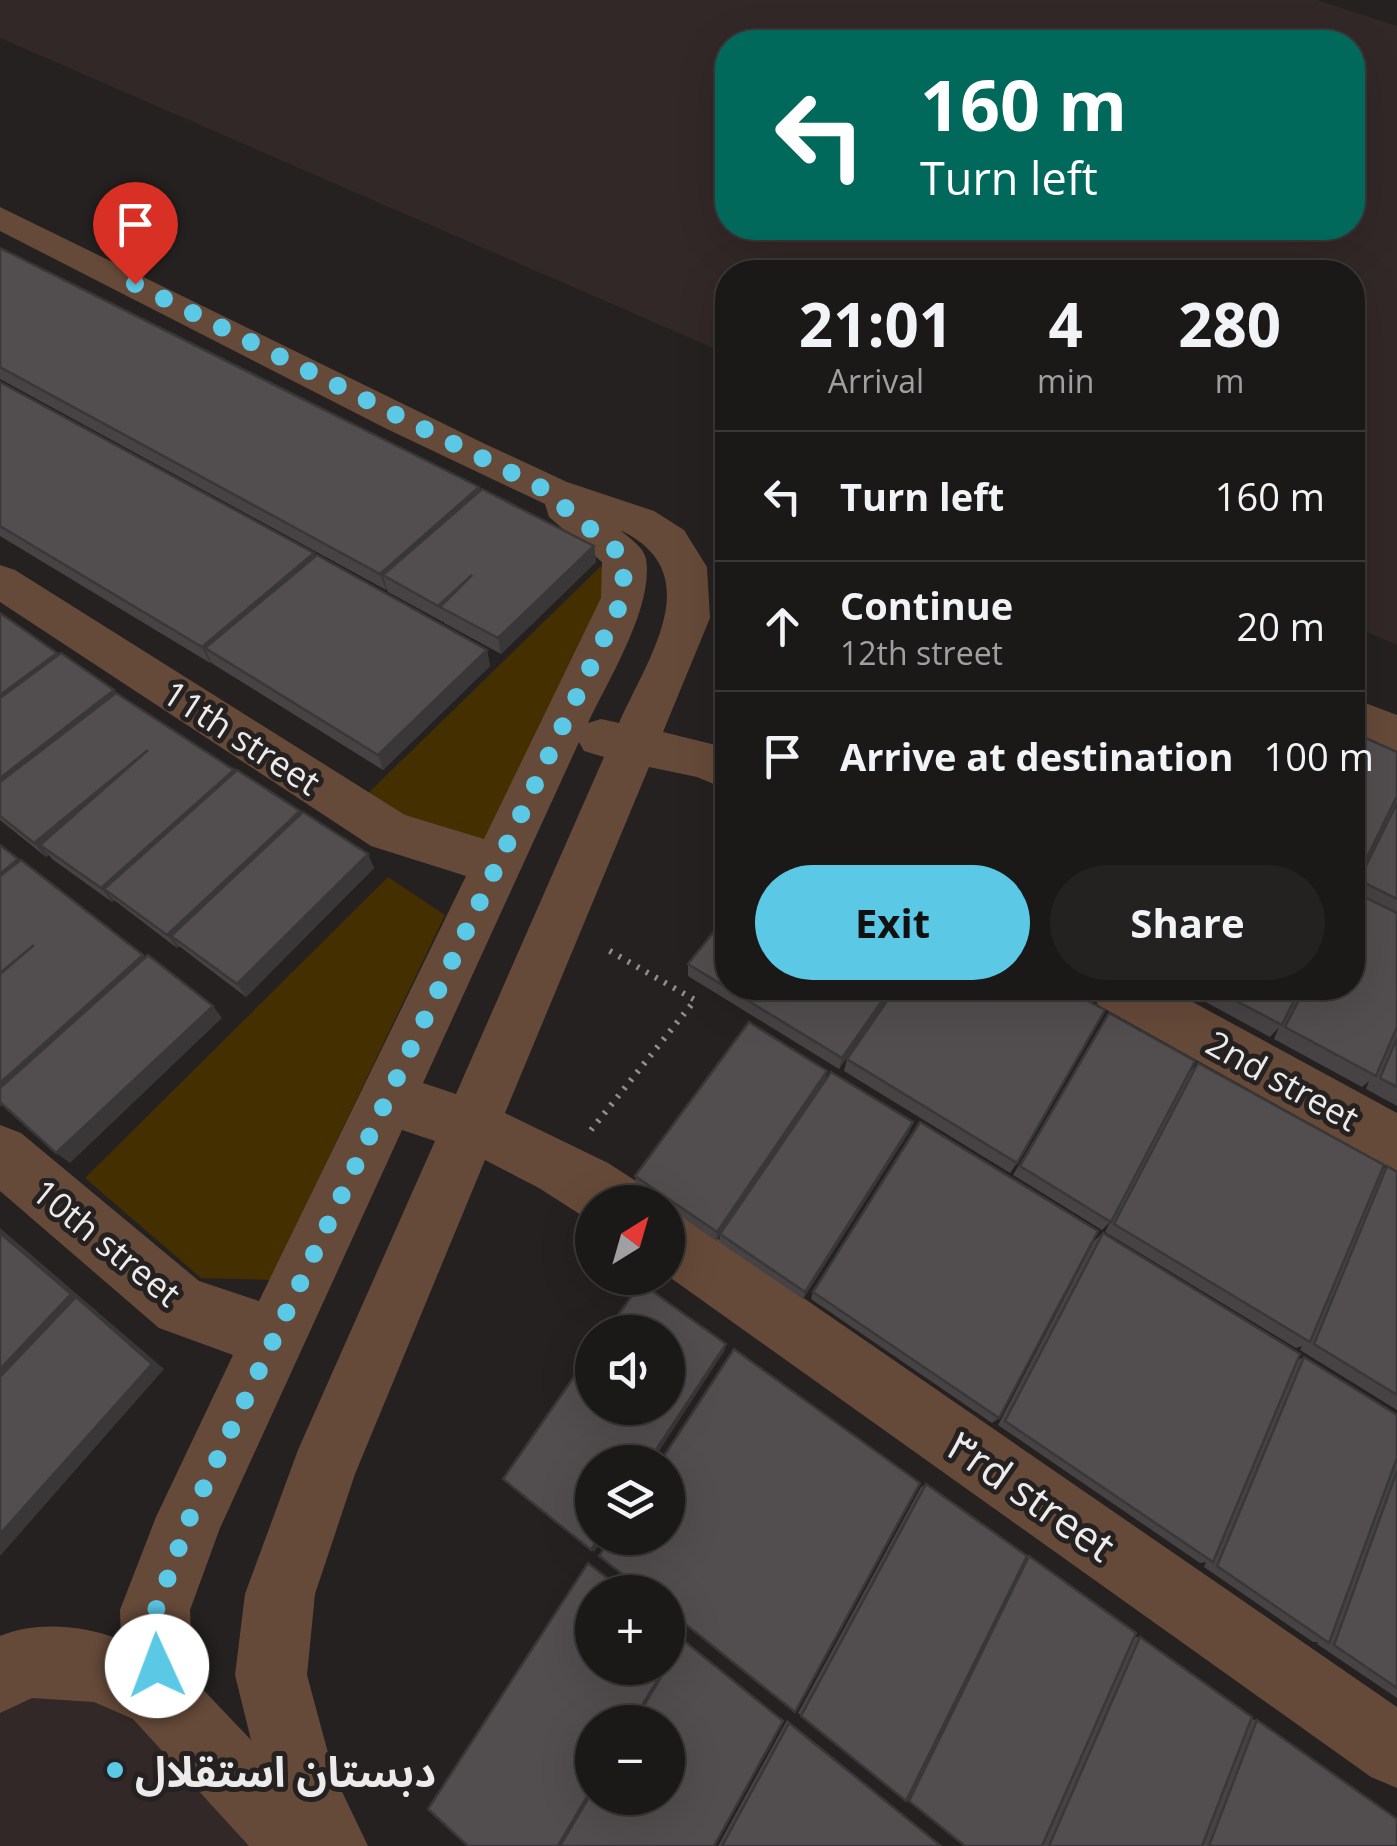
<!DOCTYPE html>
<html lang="en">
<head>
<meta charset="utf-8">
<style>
	:root { --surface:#1b1918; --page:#242221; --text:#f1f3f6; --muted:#a0a0a2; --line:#393837; --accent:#5bc8e6 }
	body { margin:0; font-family:"Open Sans","Noto Sans Arabic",sans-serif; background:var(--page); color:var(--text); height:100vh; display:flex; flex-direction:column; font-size:38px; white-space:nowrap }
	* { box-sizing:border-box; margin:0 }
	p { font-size:32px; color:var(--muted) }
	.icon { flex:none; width:55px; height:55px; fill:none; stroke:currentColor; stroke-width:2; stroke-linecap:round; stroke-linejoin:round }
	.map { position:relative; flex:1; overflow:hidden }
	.side { position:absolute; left:715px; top:260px; width:650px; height:740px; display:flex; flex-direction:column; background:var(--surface); border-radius:40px; box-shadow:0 10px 40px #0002,0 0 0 2px var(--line) }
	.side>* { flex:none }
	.top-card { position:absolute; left:715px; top:30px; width:650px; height:210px; border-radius:40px; box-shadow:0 10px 40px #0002,0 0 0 2px var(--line); background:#00695c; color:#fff; overflow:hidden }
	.needle { width:65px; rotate:37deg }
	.buttons { position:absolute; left:575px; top:1185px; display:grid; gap:20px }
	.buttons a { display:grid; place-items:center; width:110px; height:110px; border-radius:50%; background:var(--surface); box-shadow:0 10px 40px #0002,0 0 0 2px var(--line); font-size:50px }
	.pin { position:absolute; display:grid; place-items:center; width:85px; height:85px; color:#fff; margin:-102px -42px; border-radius:50% 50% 50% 0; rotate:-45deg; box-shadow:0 0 10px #0007 }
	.pin .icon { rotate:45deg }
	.me { position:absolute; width:110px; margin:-55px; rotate:358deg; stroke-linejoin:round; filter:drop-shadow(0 0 8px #0008) }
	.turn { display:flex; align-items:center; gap:35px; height:210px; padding:0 40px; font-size:45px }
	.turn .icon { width:130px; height:130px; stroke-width:2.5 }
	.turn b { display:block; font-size:70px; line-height:85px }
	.eta { display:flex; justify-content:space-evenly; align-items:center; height:170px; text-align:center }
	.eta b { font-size:60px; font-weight:700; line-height:70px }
	.primary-button { display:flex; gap:20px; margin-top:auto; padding:20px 40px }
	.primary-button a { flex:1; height:115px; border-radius:60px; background:var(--accent); color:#111; font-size:40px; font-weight:700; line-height:115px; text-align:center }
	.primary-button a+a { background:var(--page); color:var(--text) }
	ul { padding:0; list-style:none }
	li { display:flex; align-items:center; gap:30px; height:130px; padding:0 40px; border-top:2px solid var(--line) }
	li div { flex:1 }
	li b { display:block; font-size:38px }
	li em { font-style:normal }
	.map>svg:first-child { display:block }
</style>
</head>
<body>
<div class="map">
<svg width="1397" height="1846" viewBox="0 0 1397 1846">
	<rect width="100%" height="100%" fill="#242120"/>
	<g fill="#322827" fill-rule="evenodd">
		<path d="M0,0H1317L1397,26V645L1353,626L1352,272H728L727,354L0,38ZM728,42H1352V228H728Z"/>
		<path d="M98,1666L300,1846H0V1677Z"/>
	</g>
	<g fill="#432f00">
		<path d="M601,566L613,602L505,826L473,846L362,799Z"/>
		<path d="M388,877L445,915L270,1280L201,1278L85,1178Z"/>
	</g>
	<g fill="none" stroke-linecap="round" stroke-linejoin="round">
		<path stroke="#918e8e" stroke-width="6" stroke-dasharray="2.5 8" stroke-linecap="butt" d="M591,1130L695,1000L603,947"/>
		<g fill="#664a39" fill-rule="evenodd">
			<path d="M0,207L483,443L567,482L654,511L684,530L707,567L710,618L663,732L728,748V790L697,777L649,767L505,1113L608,1163L636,1181L645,1202H592V1222L539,1188L485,1160L355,1474L315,1594L307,1675L334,1775L368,1846H249L133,1719L94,1702L32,1698L0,1713V1636C36,1621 84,1625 121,1640L120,1610L156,1517L233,1355L159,1328L0,1191V1125L21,1133L199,1281L259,1301L466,876L371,846L0,602V565L15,570L405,815L484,839L601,598L602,562L549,517L545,504L387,429L0,231ZM620,530C710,573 648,657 619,723L601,719L588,723C608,680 654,607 646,559C643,546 629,538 620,530ZM579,742L584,751L604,757L456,1094L423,1083ZM402,1130L435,1141L298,1450L245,1594L235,1675L251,1740L193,1679L190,1610L220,1528Z"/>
			<path d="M1352,698L1397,715V755L1352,737Z"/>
			<path d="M1090,988H1167L1397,1113V1172L1098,1005Z"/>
			<path d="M668,1210L689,1219L1397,1707V1788L1371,1777L668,1276Z"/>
		</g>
	</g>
	<g fill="#474345">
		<path d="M0,248L479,487L480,491L594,546L596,562L501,654L444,623V621L443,622L388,592L387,589L386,590L0,379Z"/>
		<path d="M0,382L487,650L490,666L383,770L213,664L211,662L210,663L0,536Z"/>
		<path d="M0,613L58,655L235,772L368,854L374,868L246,997L179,946L177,948L114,900L112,902L52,859L49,855L46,857L0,820Z"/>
		<path d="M1352,732L1397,752V1106L1366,1089L1369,1081L1362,1087L1274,1039L1279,1027L1270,1037L1180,988H1352Z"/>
		<path d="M688,964L728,988H895L839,1069L688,976Z"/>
		<path d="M1109,1013L1189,1073L1198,1063L1383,1169L1387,1166L1397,1172V1410L1300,1350L1302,1346L1296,1348L1105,1232L1110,1222L1102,1230L1013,1175Z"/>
		<path d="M847,1059L1017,1163L1010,1173L844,1071Z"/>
		<path d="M827,1071L825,1080L909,1132L803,1299L719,1242L720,1235L716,1241L668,1207V1202H661L636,1186L635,1176Z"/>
		<path d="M1103,1233L1298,1360L1304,1357L1397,1415V1698L1317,1644L1318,1642H1313L1204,1567L1206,1562L1200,1563L998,1425L1094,1241Z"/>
		<path d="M813,1292L999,1418L992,1423L811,1299Z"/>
		<path d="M926,1484L1026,1557L1029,1556L1134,1637H1140L1251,1719L1257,1720L1397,1846H965L798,1713L921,1487Z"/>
		<path d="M787,1720L942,1846H718Z"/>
	</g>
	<g fill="#393738">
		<path d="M479,487L483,504L383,575L387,589L386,590L380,574Z"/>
		<path d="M594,546L596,562L501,654L498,638Z"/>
		<path d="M314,553L320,570L205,648L211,662L210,663L202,647Z"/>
		<path d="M487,650L490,666L383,770L378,755Z"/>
		<path d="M57,653L68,669L0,719V695Z"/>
		<path d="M114,690L124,706L0,803V778Z"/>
		<path d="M148,750L40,845L49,855L46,857L34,843Z"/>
		<path d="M234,770L242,785L104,889L114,900L112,902L101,888Z"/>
		<path d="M300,811L307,825L171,936L179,946L177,948L167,935Z"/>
		<path d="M368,854L374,868L246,997L237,984Z"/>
		<path d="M143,955L153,968L0,1107V1083Z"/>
		<path d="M891,988H895L839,1069L842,1058Z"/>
		<path d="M213,1006L222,1018L70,1163L56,1153Z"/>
		<path d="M827,1071L825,1082L716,1241L717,1232Z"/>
		<path d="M913,1122L909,1132L803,1299L805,1292Z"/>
		<path d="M0,1228L164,1369L0,1556Z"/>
		<path d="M726,1344L725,1350L652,1462H648Z"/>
		<path d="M599,1538H603L594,1552L591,1550Z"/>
	</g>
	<g fill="#524e50" stroke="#393738" stroke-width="2.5">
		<path d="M0,248L479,487L380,574L0,367Z"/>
		<path d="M0,382L314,553L202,647L0,526Z"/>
		<path d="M482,489L594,546L498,638L440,607L472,575L438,606L383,575Z"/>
		<path d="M317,555L487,650L378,755L205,648Z"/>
		<path d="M0,613L57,653L0,695Z"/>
		<path d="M61,653L114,690L0,778V698Z"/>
		<path d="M116,693L234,770L101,888L40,845L148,750L34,843L0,816V782Z"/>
		<path d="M1352,732L1397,752V796L1357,878L1352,876Z"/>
		<path d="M237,770L300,811L167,935L104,889Z"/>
		<path d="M1397,803V899L1359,880Z"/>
		<path d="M303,812L368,854L237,984L171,936Z"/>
		<path d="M0,845L18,859L0,874Z"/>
		<path d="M21,860L143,955L0,1083V974L34,945L0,973V876Z"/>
		<path d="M1352,891L1397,913V1027L1376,1076L1285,1027L1305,988H1352Z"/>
		<path d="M728,914V988H891L842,1058L688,964Z"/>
		<path d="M148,955L213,1006L56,1153L0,1102V1088Z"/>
		<path d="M896,988H1064L1105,1010L1017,1163L847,1059Z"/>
		<path d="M1212,988H1300L1282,1025Z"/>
		<path d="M1109,1013L1195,1061L1111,1222L1020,1166Z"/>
		<path d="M749,1022L827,1071L717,1232L635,1176Z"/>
		<path d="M1397,1038V1087L1380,1078Z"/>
		<path d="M1198,1063L1384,1165L1310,1342L1114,1224Z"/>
		<path d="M831,1072L913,1122L805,1292L720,1234Z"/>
		<path d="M920,1122L1098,1231L999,1418L813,1292Z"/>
		<path d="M1387,1166L1397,1172V1395L1314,1344Z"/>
		<path d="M0,1233L71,1294L0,1369Z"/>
		<path d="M1103,1233L1300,1354L1213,1562L1005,1421Z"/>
		<path d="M641,1283L726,1344L648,1462H592V1538H599L591,1550L503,1479L592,1351V1408H668V1332H606Z"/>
		<path d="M76,1297L152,1364L0,1534V1377Z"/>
		<path d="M734,1349L920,1483L795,1712L668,1610V1592H645L599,1556L611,1538H668V1462H660Z"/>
		<path d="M1304,1357L1397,1415V1458L1329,1643L1217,1566Z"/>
		<path d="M1397,1471V1688L1334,1645Z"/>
		<path d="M926,1484L1027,1556L906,1801L801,1716Z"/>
		<path d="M1029,1556L1136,1633L1042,1846H965L909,1801Z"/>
		<path d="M588,1563L625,1592H592V1668H665L632,1722H592V1788L558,1846H468L428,1809Z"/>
		<path d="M668,1627L682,1639L668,1663Z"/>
		<path d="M1140,1637L1252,1717L1202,1846H1049Z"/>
		<path d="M683,1640L783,1721L714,1846H560L592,1792V1798H668V1722H634Z"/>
		<path d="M1257,1720L1397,1819V1846H1209Z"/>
		<path d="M789,1723L941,1846H722Z"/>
	</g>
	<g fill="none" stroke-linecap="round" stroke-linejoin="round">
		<path stroke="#5bc8e6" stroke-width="18" stroke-dasharray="0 32.4" d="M135,284L540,487L624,557L623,598L190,1517L156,1610L157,1666"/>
	</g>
	<circle fill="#5bc8e6" stroke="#242120" stroke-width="4" cx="115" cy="1770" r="10"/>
	<g text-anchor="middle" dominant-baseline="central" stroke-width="10" stroke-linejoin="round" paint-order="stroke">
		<g font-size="35" fill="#eceaea" stroke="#242120">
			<text transform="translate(242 737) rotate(33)">11th street</text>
			<text transform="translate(1283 1080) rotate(29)">2nd street</text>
			<text transform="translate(107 1242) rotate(39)">10th street</text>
		</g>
		<g font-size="42" fill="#eceaea" stroke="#242120">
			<text transform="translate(1032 1495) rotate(35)">۳rd street</text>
		</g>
		<g font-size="42" font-weight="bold" fill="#eceaea" stroke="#242120" text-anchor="start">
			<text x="135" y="1770">دبستان استقلال</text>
		</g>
	</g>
</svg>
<div class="buttons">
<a><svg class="needle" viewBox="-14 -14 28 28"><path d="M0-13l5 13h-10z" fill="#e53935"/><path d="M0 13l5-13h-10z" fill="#a0a0a2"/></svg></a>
<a><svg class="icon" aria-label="sound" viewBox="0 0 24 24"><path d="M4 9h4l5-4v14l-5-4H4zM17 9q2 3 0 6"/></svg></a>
<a><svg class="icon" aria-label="layers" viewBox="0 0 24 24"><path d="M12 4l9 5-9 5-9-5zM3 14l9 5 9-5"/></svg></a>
<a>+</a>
<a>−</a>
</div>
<div class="pin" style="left:135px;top:284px;background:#d93025"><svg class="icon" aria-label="arrive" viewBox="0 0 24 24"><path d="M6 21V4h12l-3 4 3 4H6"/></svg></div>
<svg class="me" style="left:157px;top:1666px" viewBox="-20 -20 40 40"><circle r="19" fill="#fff"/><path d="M0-13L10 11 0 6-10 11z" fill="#5bc8e6"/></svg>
<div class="top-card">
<div class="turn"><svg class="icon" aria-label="left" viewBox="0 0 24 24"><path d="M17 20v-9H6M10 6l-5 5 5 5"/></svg><div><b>160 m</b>Turn left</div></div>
</div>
<section class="side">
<div class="eta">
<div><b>21:01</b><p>Arrival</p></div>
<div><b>4</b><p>min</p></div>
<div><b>280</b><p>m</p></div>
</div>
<ul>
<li><svg class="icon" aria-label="left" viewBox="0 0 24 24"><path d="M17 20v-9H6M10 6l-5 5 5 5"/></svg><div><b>Turn left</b></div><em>160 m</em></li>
<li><svg class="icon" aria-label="ahead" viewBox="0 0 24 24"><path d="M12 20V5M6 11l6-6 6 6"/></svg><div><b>Continue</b><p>12th street</p></div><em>20 m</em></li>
<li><svg class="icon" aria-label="arrive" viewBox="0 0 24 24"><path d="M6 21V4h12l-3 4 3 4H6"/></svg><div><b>Arrive at destination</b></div><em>100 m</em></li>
</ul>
<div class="primary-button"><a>Exit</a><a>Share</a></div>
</section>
</div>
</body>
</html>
